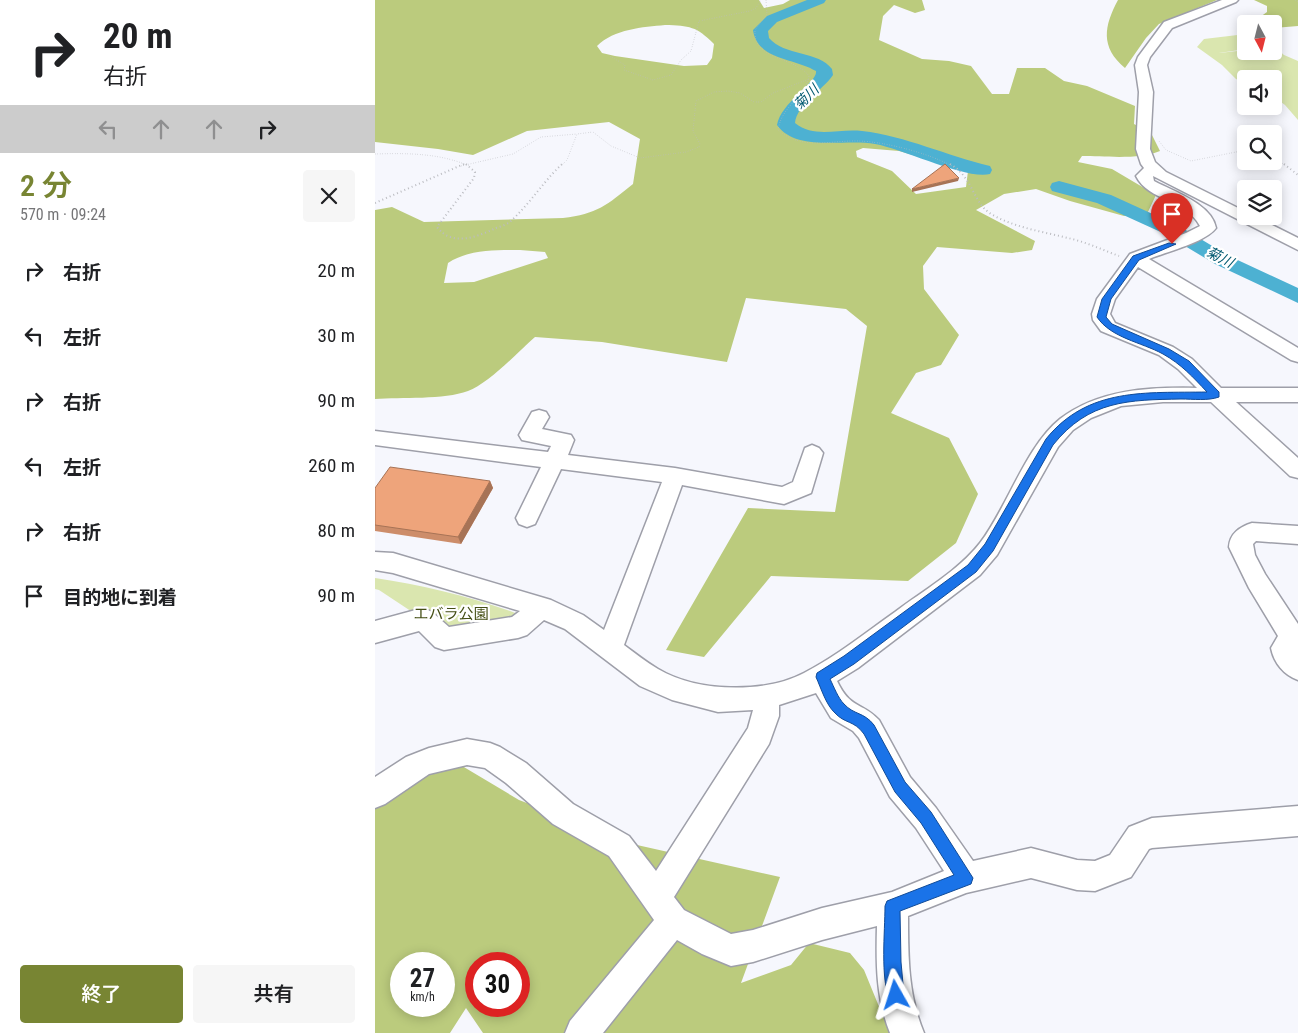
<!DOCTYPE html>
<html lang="ja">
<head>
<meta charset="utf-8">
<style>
	:root { --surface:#fff; --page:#f6f6f6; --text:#202124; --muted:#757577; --accent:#788533 }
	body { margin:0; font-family:"Roboto Condensed","Noto Sans JP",sans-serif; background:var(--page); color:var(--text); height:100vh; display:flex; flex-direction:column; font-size:19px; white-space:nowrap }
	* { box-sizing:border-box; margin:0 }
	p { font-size:16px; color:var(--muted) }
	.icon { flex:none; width:28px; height:28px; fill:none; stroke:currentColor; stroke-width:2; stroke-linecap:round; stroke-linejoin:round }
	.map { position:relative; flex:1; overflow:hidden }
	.sheet { display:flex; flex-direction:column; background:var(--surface); width:375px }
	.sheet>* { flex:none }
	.top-card { background:#fff; color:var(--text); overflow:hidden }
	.needle { width:32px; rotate:173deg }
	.controls { position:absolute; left:862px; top:15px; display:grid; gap:10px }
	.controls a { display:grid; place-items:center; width:45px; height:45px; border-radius:5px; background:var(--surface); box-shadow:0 2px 12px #0003; font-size:25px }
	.speed { position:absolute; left:15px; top:952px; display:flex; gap:10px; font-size:25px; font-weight:700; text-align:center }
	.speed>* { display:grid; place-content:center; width:65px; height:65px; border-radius:50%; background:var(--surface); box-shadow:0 2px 12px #0003; line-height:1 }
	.speed small { font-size:12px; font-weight:400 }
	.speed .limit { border:8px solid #d22; background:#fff; color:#111 }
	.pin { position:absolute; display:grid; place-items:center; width:42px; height:42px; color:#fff; margin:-51px -21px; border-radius:50% 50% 50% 0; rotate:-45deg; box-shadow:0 0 5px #0007 }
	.pin .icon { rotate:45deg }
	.me { position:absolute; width:55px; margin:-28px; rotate:354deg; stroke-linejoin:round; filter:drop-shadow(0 0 4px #0008) }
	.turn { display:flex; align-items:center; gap:18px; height:105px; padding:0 20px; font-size:22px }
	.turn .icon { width:65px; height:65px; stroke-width:2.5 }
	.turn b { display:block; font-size:35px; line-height:42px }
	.lanes { display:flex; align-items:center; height:48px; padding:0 20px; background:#0003; justify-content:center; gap:25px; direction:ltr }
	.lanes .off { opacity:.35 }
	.round { display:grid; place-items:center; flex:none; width:52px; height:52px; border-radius:5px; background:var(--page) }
	.summary { display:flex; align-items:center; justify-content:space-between; height:85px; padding:0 20px }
	h1 { font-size:30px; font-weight:600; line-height:38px; color:var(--accent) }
	.button { display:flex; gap:10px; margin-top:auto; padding:10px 20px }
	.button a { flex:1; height:58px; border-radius:5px; background:var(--accent); color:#fff; font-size:20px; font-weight:600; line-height:58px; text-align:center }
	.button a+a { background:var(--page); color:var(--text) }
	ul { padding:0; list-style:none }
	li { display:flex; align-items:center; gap:15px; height:65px; padding:0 20px }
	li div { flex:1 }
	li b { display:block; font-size:19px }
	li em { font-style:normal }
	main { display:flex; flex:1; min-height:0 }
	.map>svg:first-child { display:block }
</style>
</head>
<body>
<main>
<section class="sheet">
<div class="top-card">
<div class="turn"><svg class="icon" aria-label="right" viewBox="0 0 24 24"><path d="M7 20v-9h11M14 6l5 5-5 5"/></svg><div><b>20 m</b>右折</div></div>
<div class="lanes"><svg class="icon off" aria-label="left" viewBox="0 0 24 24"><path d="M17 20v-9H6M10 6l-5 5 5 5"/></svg><svg class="icon off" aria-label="ahead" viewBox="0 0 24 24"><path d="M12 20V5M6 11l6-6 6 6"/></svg><svg class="icon off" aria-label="ahead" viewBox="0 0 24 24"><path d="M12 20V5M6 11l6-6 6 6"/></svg><svg class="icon" aria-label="right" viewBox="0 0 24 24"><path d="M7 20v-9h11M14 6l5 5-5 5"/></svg></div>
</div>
<div class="summary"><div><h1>2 分</h1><p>570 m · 09:24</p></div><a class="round"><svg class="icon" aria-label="close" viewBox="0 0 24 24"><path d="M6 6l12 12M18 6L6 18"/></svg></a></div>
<ul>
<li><svg class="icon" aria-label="right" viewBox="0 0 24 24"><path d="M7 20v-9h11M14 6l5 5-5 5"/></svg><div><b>右折</b></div><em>20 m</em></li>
<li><svg class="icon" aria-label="left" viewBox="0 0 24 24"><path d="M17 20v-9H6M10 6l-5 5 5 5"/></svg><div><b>左折</b></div><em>30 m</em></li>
<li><svg class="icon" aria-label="right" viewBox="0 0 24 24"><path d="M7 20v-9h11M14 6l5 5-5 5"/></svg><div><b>右折</b></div><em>90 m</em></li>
<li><svg class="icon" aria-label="left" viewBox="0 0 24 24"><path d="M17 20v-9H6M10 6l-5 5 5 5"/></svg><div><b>左折</b></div><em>260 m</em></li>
<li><svg class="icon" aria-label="right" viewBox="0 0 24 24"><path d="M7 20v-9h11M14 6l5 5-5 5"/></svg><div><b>右折</b></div><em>80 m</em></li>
<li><svg class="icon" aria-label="arrive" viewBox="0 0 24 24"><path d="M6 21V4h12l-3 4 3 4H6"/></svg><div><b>目的地に到着</b></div><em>90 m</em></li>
</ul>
<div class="button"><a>終了</a><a>共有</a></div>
</section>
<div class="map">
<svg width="923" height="1033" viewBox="0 0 923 1033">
	<rect width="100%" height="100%" fill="#f6f7fd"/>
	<g fill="#dae6af">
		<path d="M871,34V49L844,53L871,50L899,51V46L909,55L923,61V120L910,105L899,97V79H871V84L861,79L847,65L822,47L829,39Z"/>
		<path d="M0,578C54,586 110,600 161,621L66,631L4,590L0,589Z"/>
	</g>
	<g fill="#bbcb7d" fill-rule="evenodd">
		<path d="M0,0H384L389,8L408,4L415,0H547L550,10L540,13L519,5L508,16L504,40L547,59L574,61L596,66L617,94H634L642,68H670L689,81L712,86L760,106L759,124L776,133L785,151C765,160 729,156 707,156L703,162L737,169L781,195L773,212L749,216L695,201L661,189L629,194L601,210L660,241L657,250L637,253L562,247L548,266L549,289L584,335L566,365L541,373L516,413L574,438L603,494L581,543L533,581L396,576L329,657L291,650L373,508L460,512L492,326L471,309L371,298L352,362L227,342L160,337C143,352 113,384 93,391C69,400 26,397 0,399V210L17,207L49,222L188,218C222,214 232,205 258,184L265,139L234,122L152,131L98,155L63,149L0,142ZM290,25C315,26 321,26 339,44L337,58L332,65L309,66L240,56L227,53L222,46C239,29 268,27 290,25ZM488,148L524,151L593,171L591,187L541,194L517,171L482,157L481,151ZM145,250L170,252L173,258L99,282L69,283L73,263C94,249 121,250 145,250Z"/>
		<path d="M743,0H842L784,24L771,38L750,68C725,47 729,26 743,0Z"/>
		<path d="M879,0H923V26L899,28V24H882L878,22L892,12V6Z"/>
		<path d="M57,748L144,800L262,845L405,877L366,983L416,965L434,943L475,953L489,970L505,1009L518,1033H108L91,1008L75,1033H0V796ZM26,964H69V1006H26ZM101,964H144V1006H101Z"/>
	</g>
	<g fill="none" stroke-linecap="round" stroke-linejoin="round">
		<g fill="#4db1d2" fill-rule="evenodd">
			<path d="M432,0H451L449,3L402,22L393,31L394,38C409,56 444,51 457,69L458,75C447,91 422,104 420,123C440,139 464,128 487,131C531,136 572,156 615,166L617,170L615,174C591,180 529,149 500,144C471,138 422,153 402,125C406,102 443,82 441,71C420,58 382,60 378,30L392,16Z"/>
			<path d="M684,181L736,195L804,226L854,256L923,288V303L840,264L790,234L722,203L677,191L675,187L677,183Z"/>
		</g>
		<g stroke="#9e9fa9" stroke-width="3">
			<g id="minor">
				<path d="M847,0H863L861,2L797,28L775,57L772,65L778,92L775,149L780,162L791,172L871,212V216H879L923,238V250L778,176L779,181C798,191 837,204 841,228C831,242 791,252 774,259L923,348V362L916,360L763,267L740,299L735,314L740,323L798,347L817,359L846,388H923V402H861L923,458V478L915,476L836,402H788L746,406L716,418L698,430L683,447L622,555L605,575L483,668L462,681C475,709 487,702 504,720L535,777L561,808L598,861L656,848L702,860L720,861L735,855L754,827L777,818L923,806V836L777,848L774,849L756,877L720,891L702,890L656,878L591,893L533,916C533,957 533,995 549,1033H515C501,998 501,963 502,926L447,940L378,962L356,966L327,954L302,940L228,1033H190L195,1021L279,920L234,856L178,824L131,783L110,768L92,765L54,774L10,804L0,808V777L31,757L54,748L92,739L115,743L125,747L151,763L198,804L254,836L281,871L373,728L378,710L343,712L297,700L265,686L190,629L169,620L152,635L143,638L69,650L60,647L44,631L0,643V621L48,608L57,612L74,627L137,617L145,611L18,573L0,570V552L18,553L176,600L208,615L229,630L287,482L186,469L160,524L152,527L144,524L141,518L166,467L0,445V431L173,452L176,446L147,440L144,435L157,412L164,410L171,412L174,417L167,429L196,435L199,440L193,455L300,468L407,487L418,482L430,448L437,445L444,448L448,453L436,493L409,504L307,485L249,645C260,653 271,662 283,669C321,692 389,694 429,673C462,656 490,633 520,612C549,590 583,571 605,543C632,508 651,446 685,419C724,389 775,387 822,388L803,369L784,355L726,331L718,320L717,314L722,299L755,254L811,233L825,226C810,198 774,202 761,176L769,168L766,164L761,149L764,92L760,65L763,57L789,22ZM441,693L456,718L478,731L484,738L515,797L541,828L569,871L517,892L447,908L378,930L356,934L309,910L299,897L394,744L404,716V705Z"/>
				<path d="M877,523L923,526V544L881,541L878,544L880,555L890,574L923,624V680C909,675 899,663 896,648L903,636L874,588L854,547C855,533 865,527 877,523Z"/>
			</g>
		</g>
		<g stroke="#bbbcc1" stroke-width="1" stroke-dasharray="0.5 2" stroke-linecap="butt">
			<path d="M391,0L392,14L380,30C378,61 419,56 434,76C429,99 407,105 403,130C428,151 455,140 484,141C511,142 553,153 577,166"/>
			<path d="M920,0L923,2"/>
			<path d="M235,56L250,65L249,70L278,80L296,75L306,60L316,51L324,21L375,11L381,8L386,0"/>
			<path d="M784,141L791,150L816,161L871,150"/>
			<path d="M0,154C31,153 65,153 94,166"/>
			<path d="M899,157L911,166"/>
			<path d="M86,166L138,154L166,137L202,134"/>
			<path d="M186,166L192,160L202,134L218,132L236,146L265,158L311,152L324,147L325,144L318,131L321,101L339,92L353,91L365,93L379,102H386L398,93L434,79"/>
		</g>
		<g stroke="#bbbcc1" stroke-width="2" stroke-dasharray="1 3" stroke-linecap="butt">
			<path d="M91,164L100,172L99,178L62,227C77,247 102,237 121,228C127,226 134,224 138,219C156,202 169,181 187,164"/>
			<path d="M575,164C599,178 597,202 616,214C640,228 670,232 697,239C713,243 728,250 744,256"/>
			<path d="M909,164L923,175"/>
			<path d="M0,203L89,164"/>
		</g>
		<use href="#minor" fill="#fff" fill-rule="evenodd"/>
	</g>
	<path fill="#cd8d6a" d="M115,481L118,488L86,544L0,531V488Z"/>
	<g fill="#a77356">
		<path d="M584,178L583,181L537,192V189Z"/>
		<path d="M115,481L118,488L86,544L83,537Z"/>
	</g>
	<g fill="#eea47b" stroke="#a77356">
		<path d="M570,164L584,178L537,189Z"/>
		<path d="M15,467L115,481L83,537L0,525V488Z"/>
	</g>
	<path fill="#1a73e8" stroke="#114b97" d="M794,243L801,244L764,260L736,299L731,317L737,324L794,349L814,361L844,392V397C833,401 818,399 806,399C754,400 714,400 678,445L618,551L601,572L479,664L455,679C459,687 463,698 469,704C479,715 489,712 499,725L530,782L556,812L598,878L596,884L525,911L526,962L529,995L527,1001L521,1004L515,1001C505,978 510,932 510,906L512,901L579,875L546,823L520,792L489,734C479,720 470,724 460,713C451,705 446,688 441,677L442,673L469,656L593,565L610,544L671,439C713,387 771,393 832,392C818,377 806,364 788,354C766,342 736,338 722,317L727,299L758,256Z"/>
	<g text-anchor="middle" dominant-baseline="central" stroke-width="4.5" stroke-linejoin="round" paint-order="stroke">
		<g font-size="14" font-style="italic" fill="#005970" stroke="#fff">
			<text transform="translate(431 97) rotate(-44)">菊川</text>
			<text transform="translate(845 257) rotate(27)">菊川</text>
		</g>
		<g font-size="15" fill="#444e14" stroke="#fff">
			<text x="76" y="614">エバラ公園</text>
		</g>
	</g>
</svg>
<div class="controls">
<a><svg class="needle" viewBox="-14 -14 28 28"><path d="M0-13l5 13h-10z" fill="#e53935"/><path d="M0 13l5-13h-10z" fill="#757577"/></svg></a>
<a><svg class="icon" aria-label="sound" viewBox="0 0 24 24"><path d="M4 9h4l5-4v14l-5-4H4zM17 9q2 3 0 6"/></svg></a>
<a><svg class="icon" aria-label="search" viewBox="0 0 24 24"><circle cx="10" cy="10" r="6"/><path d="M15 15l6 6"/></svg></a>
<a><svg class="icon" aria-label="layers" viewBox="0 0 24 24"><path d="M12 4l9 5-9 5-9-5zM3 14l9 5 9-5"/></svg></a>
</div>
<div class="speed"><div>27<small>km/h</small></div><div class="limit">30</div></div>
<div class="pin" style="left:797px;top:244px;background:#d93025"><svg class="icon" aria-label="arrive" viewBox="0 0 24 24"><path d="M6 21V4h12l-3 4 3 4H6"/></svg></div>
<svg class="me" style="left:521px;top:995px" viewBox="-20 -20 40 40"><path d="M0-17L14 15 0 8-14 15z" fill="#1a73e8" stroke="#fff" stroke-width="4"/></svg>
</div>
</main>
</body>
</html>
